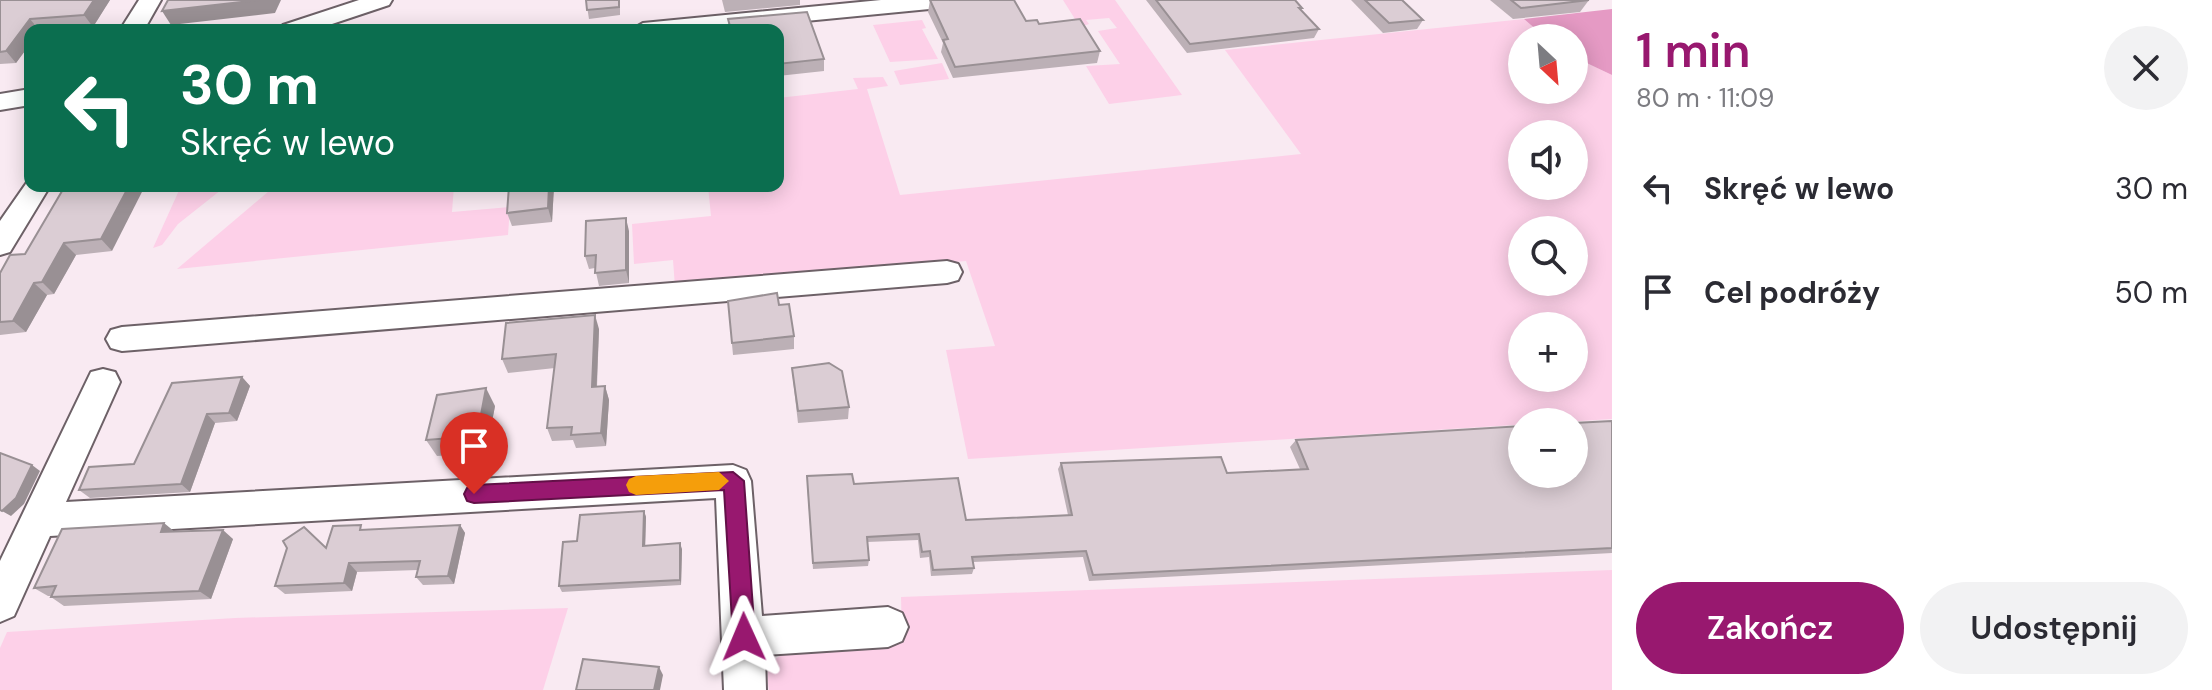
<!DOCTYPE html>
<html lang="pl">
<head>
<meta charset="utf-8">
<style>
	:root { --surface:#fff; --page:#f2f2f3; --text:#2b2b33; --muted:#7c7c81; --accent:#98186f }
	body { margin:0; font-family:"DM Sans",sans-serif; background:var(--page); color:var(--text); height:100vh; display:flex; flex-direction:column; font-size:30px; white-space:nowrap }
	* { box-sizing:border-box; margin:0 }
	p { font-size:26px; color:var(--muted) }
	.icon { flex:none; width:44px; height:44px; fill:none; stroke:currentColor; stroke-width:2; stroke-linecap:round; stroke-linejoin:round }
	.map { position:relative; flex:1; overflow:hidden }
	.drawer { display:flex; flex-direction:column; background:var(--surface); width:600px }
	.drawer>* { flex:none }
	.banner { position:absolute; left:24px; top:24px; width:760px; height:168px; border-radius:16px; box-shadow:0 4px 20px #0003; background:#0b6e4f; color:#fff; overflow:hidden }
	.needle { width:52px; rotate:154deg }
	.tools { position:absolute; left:1508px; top:24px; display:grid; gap:16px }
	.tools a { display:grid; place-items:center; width:80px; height:80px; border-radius:50%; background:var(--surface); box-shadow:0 4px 20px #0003; font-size:40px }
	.pin { position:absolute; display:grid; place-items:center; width:68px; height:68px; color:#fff; margin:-82px -34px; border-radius:50% 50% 50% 0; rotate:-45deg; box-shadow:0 0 8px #0007 }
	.pin .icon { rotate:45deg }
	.me { position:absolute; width:88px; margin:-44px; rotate:359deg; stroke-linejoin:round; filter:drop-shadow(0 0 6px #0008) }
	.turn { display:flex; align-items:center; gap:28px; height:168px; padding:0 24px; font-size:36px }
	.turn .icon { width:104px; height:104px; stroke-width:2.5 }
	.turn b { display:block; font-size:56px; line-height:68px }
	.round { display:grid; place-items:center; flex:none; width:84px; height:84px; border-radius:42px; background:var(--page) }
	.head { display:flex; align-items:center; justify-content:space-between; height:136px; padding:0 24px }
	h1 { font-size:48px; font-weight:600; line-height:60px; color:var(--accent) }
	.primary-button { display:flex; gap:16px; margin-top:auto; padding:16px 24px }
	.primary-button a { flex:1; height:92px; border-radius:48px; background:var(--accent); color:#fff; font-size:32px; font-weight:600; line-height:92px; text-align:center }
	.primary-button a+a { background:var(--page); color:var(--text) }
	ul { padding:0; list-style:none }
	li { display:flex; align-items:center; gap:24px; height:104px; padding:0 24px }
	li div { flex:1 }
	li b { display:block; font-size:30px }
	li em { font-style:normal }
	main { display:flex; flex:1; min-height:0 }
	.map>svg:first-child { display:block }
</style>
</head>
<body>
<main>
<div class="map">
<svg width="1612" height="690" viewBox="0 0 1612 690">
	<rect width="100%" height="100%" fill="#f9eaf2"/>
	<g fill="#fdd0e8" fill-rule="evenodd">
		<path d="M1063,0H1115L1182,95L1109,104L1086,66L1120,64L1098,31L1117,28L1109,18L1086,20L1089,24L1080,27Z"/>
		<path d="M1524,19L1546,38H1522V90H1574V57L1612,75V419L968,459L946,350L995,346L966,261L675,287L673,260L634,264L632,224L711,216L708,186H778V98L858,89L853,78L883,77L888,86L867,89L900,195L1301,154L1225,50ZM1522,134H1574V186H1522ZM1522,230H1574V282H1522ZM1522,326H1574V378H1522Z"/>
		<path d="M922,20L926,28L922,29L938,59L890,62L873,25Z"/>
		<path d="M942,63L949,79L900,85L894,71Z"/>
		<path d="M181,186H226L178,224L162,245L153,248Z"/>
		<path d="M275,186H454L452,212L510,207L508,235L177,269Z"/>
		<path d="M1612,570V690H769C766,671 767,661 786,653L902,639L901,597Z"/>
		<path d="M568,608L543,690H0V648L7,632L235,618Z"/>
	</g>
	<path fill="#e59ac4" d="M1612,9V75L1574,57V38H1546L1524,19Z"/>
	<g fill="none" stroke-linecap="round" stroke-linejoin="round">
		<g stroke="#6d6167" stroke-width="4">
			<g id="minor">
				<path d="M139,0H161L144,30H120Z"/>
				<path d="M359,0H392L389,5L314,30H279L283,25Z"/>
				<path d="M881,0H961L950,7L713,30H631L643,23Z"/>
				<path d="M30,89V105L0,110V94Z"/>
				<path d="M30,178V186H50L10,252L0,255V221Z"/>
				<path d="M947,261L958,264L962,272L958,280L947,283L122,351L111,348L106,339L111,330L122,327Z"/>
				<path d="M103,369L115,372L120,382L66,502L733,465L746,470L751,481L762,616L888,607L902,613L908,627L902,641L888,647L765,655L766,690H724L716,498L50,536L14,616L0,622V561L91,372Z"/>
			</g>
		</g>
		<use href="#minor" fill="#fff" fill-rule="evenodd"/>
	</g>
	<g fill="#bcb0b6">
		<path d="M0,0H110L93,27L30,30V44L16,63L0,64Z"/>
		<path d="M586,0H620V15L589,19Z"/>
		<path d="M722,0H800V5L725,12Z"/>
		<path d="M930,0L1039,24L1100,51L1097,63L953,78L941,52L943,43L928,12Z"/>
		<path d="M1146,0H1295L1302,8L1301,10L1319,29L1314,38L1187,53Z"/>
		<path d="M1351,0H1402L1423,20L1417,29L1383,33Z"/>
		<path d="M1490,0H1589L1580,12L1513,19Z"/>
		<path d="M807,12L824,59V71L778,76V30H729L728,19Z"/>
		<path d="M65,186L112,251L76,255L54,294L47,295L26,332L0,335V273L25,254Z"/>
		<path d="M554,186L552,222L512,226L507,213Z"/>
		<path d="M629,231V283L599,286L595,268L589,269L585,256Z"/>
		<path d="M728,301L779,305L794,336V349L733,355Z"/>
		<path d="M599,329L597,387L605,386L609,400L606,446L576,448L573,440L552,441L547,428L555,368L508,373L502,359Z"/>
		<path d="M792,368L849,407L848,419L798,423L793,380Z"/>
		<path d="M242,377L250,386L237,421L215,423L190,492L90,498L79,490L134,464Z"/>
		<path d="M495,406L486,453L437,456L426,440Z"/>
		<path d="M1612,421V553L1089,581L1083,557L973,562L974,568L972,574L931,576L929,557L920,558L918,540L867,542L869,560L868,566L813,569L807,483L854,484L966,520L1068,515L1058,469L1061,463L1227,473L1300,469L1290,447L1296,440Z"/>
		<path d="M644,511L646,517L645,546L682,549L681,585L562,592L559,586L577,541Z"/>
		<path d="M460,525L465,533L454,584L423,585L416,577L418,570L357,572L352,591L285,594L275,586L326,548L365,530Z"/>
		<path d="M175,532L233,539L211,599L64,606L51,597V596H48L34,588Z"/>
	</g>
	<g fill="#999094">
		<path d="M94,0H110L93,27L84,15Z"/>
		<path d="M259,0H281L275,13L171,25L162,11Z"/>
		<path d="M30,19L39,30H30V44L16,63L6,51Z"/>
		<path d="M129,186H145L112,251L101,239Z"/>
		<path d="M549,186H554L552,222L548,208Z"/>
		<path d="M626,218L629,231V283L626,270Z"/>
		<path d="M64,243L76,255L54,294L42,282Z"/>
		<path d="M34,283L47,295L26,332L13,321Z"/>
		<path d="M595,315L599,329L596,400L592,387Z"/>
		<path d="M242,377L250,386L237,421L229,413Z"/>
		<path d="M605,386L609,400L606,446L601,433Z"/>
		<path d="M486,388L495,406L486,453L477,436Z"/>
		<path d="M207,414L215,423L190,492L181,484Z"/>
		<path d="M32,465L40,471L24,504L11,516L2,511Z"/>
		<path d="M644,511L646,517L645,551L643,546Z"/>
		<path d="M164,523L175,532H161Z"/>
		<path d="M460,525L465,533L454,584L448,576Z"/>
		<path d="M223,530L233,539L211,599L199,591Z"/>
		<path d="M680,543L682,549L681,585L680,580Z"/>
		<path d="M349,563L357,572L352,591L344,583Z"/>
		<path d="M659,667L663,675L660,690H654Z"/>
	</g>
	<g fill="#dbcdd4" stroke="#999094" stroke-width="2">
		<path d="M0,0H94L84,15L30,19L6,51L0,52Z"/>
		<path d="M168,0H259L162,11Z"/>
		<path d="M586,0H619V7L587,10Z"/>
		<path d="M930,0H1014L1026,21L1037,20L1039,24L1080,19L1100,51L955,67L943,40L948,39Z"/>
		<path d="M1156,0H1295L1302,8H1299L1319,29L1190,44Z"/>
		<path d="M1365,0H1402L1423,20L1389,23Z"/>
		<path d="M1511,0H1589L1521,8Z"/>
		<path d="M807,12L824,59L778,64V30H731L728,19Z"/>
		<path d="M65,186H129L101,239L64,243L42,282L34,283L13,321L0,322V273L10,255L25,254Z"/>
		<path d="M509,186H549L548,208L507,213Z"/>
		<path d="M626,218V270L595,273L596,255L585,256L586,221Z"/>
		<path d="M777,293L779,305L789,304L794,336L732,343L728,301Z"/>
		<path d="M595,315L592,387L605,386L601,433L571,435L572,427L547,428L556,354L502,359L506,323Z"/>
		<path d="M829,363L842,371L849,407L798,411L792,368Z"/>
		<path d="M242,377L229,413L207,414L181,484L79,490L89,467L134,464L172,383Z"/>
		<path d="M486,388L477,436L426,440L437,395Z"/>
		<path d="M1612,421V548L1093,575L1086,551L972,557L974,568L933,570L930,551L922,552L919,534L867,537L869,560L813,563L807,476L852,474L854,484L958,478L966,520L1072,515L1061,463L1221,457L1227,473L1308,469L1296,440L1522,426V474H1574V423Z"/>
		<path d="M0,453L32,465L16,498L2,511L0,510Z"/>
		<path d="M644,511L643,546L680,543V580L559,586L563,542L577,541L580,515Z"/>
		<path d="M164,523L161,532L223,530L199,591L51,597L56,586L34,588L62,529Z"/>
		<path d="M361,525L360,530L460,525L448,576L416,577L420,561L349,563L344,583L275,586L287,548L283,541L304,527L326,548L333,526Z"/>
		<path d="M583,659L659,667L654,690H576Z"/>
	</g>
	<path fill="#98186f" stroke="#631048" stroke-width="2" d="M733,472L744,481L755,637L752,645L744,649L736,645L733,637L724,490L474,503L467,501L464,494L467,488L474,485Z"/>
	<path fill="#f59e0b" d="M719,472L729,481L719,490L636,495L629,492L626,485L629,479L636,476Z"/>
</svg>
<div class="tools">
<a><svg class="needle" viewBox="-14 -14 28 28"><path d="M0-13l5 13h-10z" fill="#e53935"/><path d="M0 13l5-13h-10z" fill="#7c7c81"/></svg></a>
<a><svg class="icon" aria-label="sound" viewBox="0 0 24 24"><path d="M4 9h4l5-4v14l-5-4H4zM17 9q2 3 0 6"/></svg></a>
<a><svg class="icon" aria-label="search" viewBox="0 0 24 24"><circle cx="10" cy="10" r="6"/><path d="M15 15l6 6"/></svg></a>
<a>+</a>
<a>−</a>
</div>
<div class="pin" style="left:474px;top:494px;background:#d93025"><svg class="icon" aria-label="arrive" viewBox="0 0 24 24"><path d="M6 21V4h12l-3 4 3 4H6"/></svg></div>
<svg class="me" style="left:744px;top:637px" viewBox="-20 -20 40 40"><path d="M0-17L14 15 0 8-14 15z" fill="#98186f" stroke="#fff" stroke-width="4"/></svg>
<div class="banner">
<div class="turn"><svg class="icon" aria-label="left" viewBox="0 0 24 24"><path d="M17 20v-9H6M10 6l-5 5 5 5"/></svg><div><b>30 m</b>Skręć w lewo</div></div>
</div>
</div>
<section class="drawer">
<div class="head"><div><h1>1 min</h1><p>80 m · 11:09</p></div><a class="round"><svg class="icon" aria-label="close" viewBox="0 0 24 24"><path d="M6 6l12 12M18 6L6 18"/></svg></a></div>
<ul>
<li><svg class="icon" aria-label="left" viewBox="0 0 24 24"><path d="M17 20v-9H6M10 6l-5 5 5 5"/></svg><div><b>Skręć w lewo</b></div><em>30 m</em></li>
<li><svg class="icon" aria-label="arrive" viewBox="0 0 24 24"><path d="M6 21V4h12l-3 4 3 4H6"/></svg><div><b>Cel podróży</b></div><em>50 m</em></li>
</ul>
<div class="primary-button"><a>Zakończ</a><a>Udostępnij</a></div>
</section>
</main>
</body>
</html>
